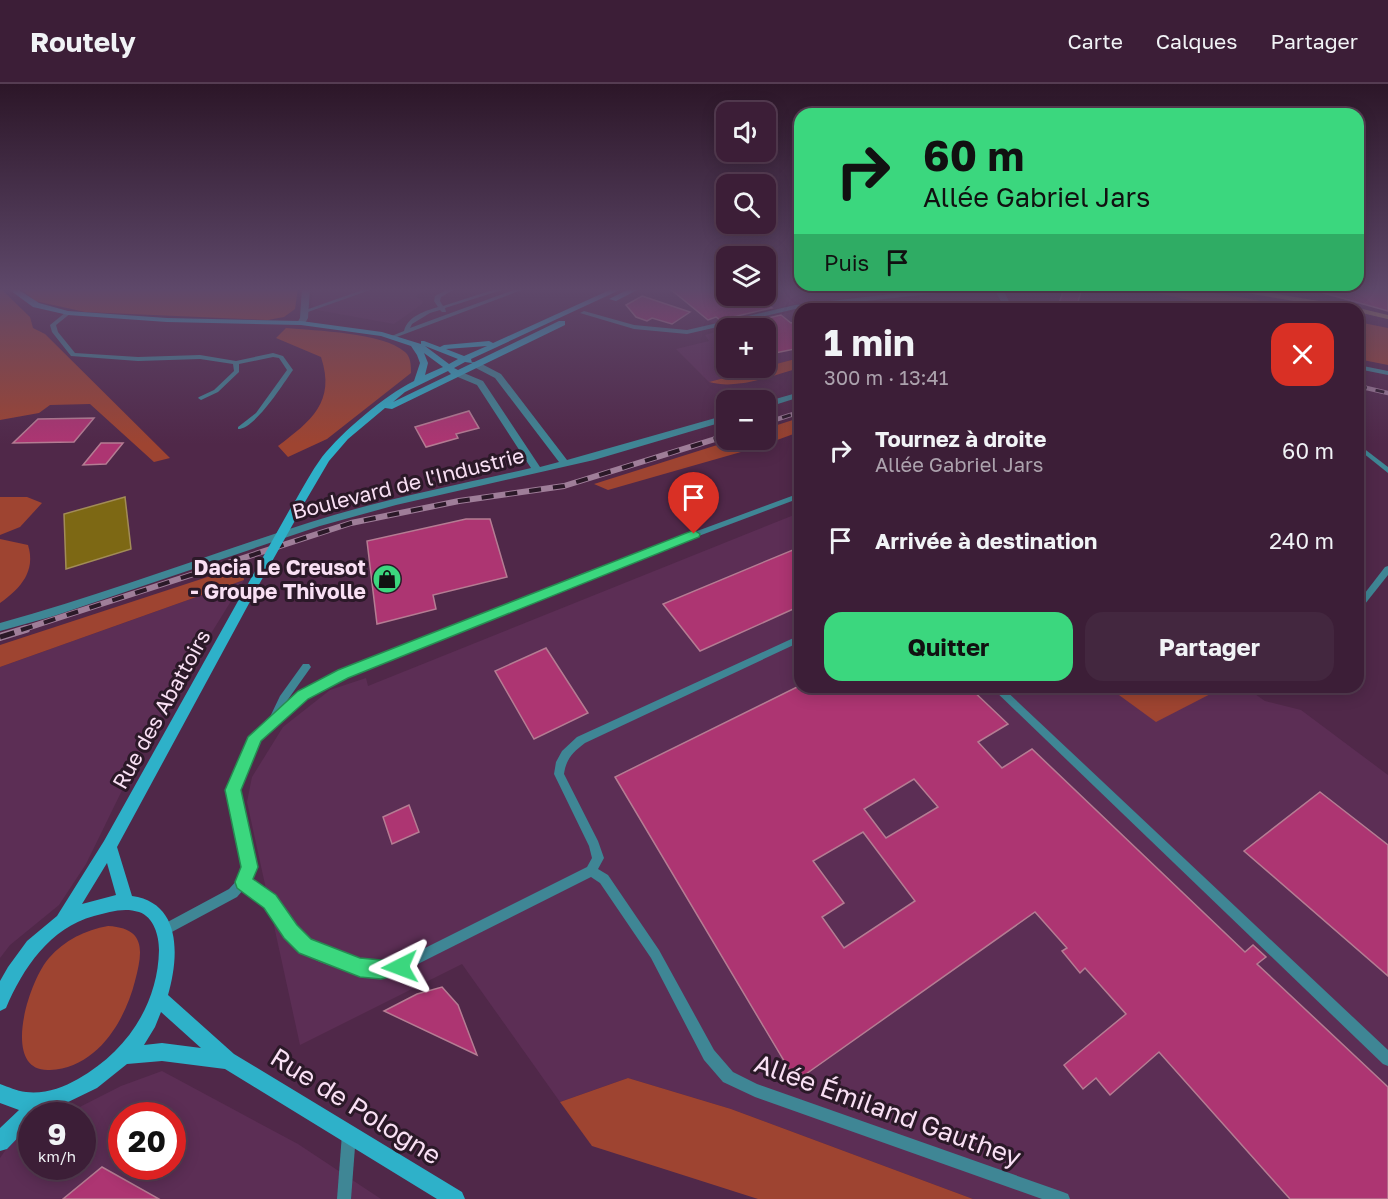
<!DOCTYPE html>
<html lang="fr">
<head>
<meta charset="utf-8">
<style>
	:root { --surface:#3c1e37; --page:#43273f; --text:#f1f3f6; --muted:#aca2ad; --line:#553c52; --accent:#3bd77e }
	body { margin:0; font-family:"Golos Text",sans-serif; background:var(--page); color:var(--text); height:100vh; display:flex; flex-direction:column; font-size:22px; white-space:nowrap }
	* { box-sizing:border-box; margin:0 }
	p { font-size:20px; color:var(--muted) }
	.icon { flex:none; width:33px; height:33px; fill:none; stroke:currentColor; stroke-width:2; stroke-linecap:round; stroke-linejoin:round }
	.map { position:relative; flex:1; overflow:hidden }
	.drawer { position:absolute; left:794px; top:219px; width:570px; height:390px; display:flex; flex-direction:column; background:var(--surface); border-radius:18px; box-shadow:0 3px 15px #0003,0 0 0 2px var(--line) }
	.drawer>* { flex:none }
	.guide { position:absolute; left:794px; top:24px; width:570px; height:183px; border-radius:18px; box-shadow:0 3px 15px #0003,0 0 0 2px var(--line); background:#3bd77e; color:#111; overflow:hidden }
	.fabs { position:absolute; left:716px; top:18px; display:grid; gap:12px }
	.fabs a { display:grid; place-items:center; width:60px; height:60px; border-radius:12px; background:var(--surface); box-shadow:0 3px 15px #0003,0 0 0 2px var(--line); font-size:30px }
	.speed { position:absolute; left:18px; top:1018px; display:flex; gap:12px; font-size:30px; font-weight:700; text-align:center }
	.speed>* { display:grid; place-content:center; width:78px; height:78px; border-radius:50%; background:var(--surface); box-shadow:0 3px 15px #0003,0 0 0 2px var(--line); line-height:1 }
	.speed small { font-size:15px; font-weight:400 }
	.speed .limit { border:9px solid #d22; background:#fff; color:#111 }
	.pin { position:absolute; display:grid; place-items:center; width:51px; height:51px; color:#fff; margin:-62px -26px; border-radius:50% 50% 50% 0; rotate:-45deg; box-shadow:0 0 6px #0007 }
	.pin .icon { rotate:45deg }
	.me { position:absolute; width:66px; margin:-33px; rotate:267deg; stroke-linejoin:round; filter:drop-shadow(0 0 4px #0008) }
	.turn { display:flex; align-items:center; gap:21px; height:126px; padding:0 30px; font-size:27px }
	.turn .icon { width:78px; height:78px; stroke-width:2.5 }
	.turn b { display:block; font-size:42px; line-height:51px }
	.then { display:flex; align-items:center; height:57px; padding:0 30px; background:#0003; gap:12px; font-size:22px }
	.round { display:grid; place-items:center; flex:none; width:63px; height:63px; border-radius:18px; background:var(--page) }
	.head { display:flex; align-items:center; justify-content:space-between; height:102px; padding:0 30px }
	h1 { font-size:36px; font-weight:700; line-height:45px }
	.button { display:flex; gap:12px; margin-top:auto; padding:12px 30px }
	.button a { flex:1; height:69px; border-radius:18px; background:var(--accent); color:#111; font-size:24px; font-weight:700; line-height:69px; text-align:center }
	.button a+a { background:var(--page); color:var(--text) }
	ul { padding:0; list-style:none }
	li { display:flex; align-items:center; gap:18px; height:90px; padding:0 30px }
	li div { flex:1 }
	li b { display:block; font-size:22px }
	li em { font-style:normal }
	header { display:flex; align-items:center; gap:36px; box-sizing:border-box; height:84px; padding:0 30px; background:var(--surface); border-bottom:2px solid var(--line) }
	header strong { font-size:28px }
	nav { display:flex; gap:33px; margin-inline-start:auto; font-size:21px }
	.map>svg:first-child { display:block }
</style>
</head>
<body>
<header>
<strong>Routely</strong>
<nav><a>Carte</a><a>Calques</a><a>Partager</a></nav>
</header>
<div class="map">
<svg width="1388" height="1115" viewBox="0 0 1388 1115">
	<rect width="100%" height="100%" fill="#502849"/>
	<g fill="#5c2e55" fill-rule="evenodd">
		<path d="M313,204H432L415,212L423,217L422,220L394,240L317,226L311,220Z"/>
		<path d="M669,204L726,212H765V204H928L789,221L713,240Z"/>
		<path d="M984,205L994,208L1003,225H808L906,214L919,215L920,212Z"/>
		<path d="M799,226V274L765,283V244H728Z"/>
		<path d="M726,245V284H762L709,298L676,265L709,257L705,251Z"/>
		<path d="M799,429L800,603H1245L1265,617L1301,626L1388,691V1115H973L731,1025L628,994L560,1018L462,880L300,961L247,718L252,693L283,643L330,606L366,594L368,602Z"/>
		<path d="M244,496L152,645L86,780L59,821L10,861L0,874V583Z"/>
		<path d="M162,987L298,1060L381,1115H0V1074L12,1057L31,1048L32,1083H82V1032H62L121,1002ZM122,1032H172V1083H122Z"/>
	</g>
	<g fill="#9e4431">
		<path d="M0,204L30,233L33,244L45,250L170,374L154,378L90,320L50,321L39,329L0,336Z"/>
		<path d="M20,204H298L295,225L284,233L268,236L85,228L35,217Z"/>
		<path d="M1133,204C1187,204 1239,210 1290,225H1232Z"/>
		<path d="M1358,238L1388,244V281L1358,275Z"/>
		<path d="M286,244C316,247 382,248 405,268C411,273 411,282 411,289L327,355L288,373L278,362C311,337 336,318 321,273L276,254Z"/>
		<path d="M799,274V284C771,292 738,306 709,298Z"/>
		<path d="M799,334V348L755,364L608,406L594,400L733,356H765V345Z"/>
		<path d="M0,413H27L42,419L20,443L0,451Z"/>
		<path d="M0,455L28,461C36,487 21,504 0,519Z"/>
		<path d="M241,482L244,496L0,583V561Z"/>
		<path d="M1108,603H1224L1156,638Z"/>
		<path d="M108,842C146,844 143,867 135,897C125,937 97,984 50,986C0,989 28,898 49,874C65,856 85,846 108,842Z"/>
		<path d="M628,994L731,1025L973,1115H758L592,1062L560,1018Z"/>
	</g>
	<path fill="#7d6814" stroke="#a28c57" stroke-width="1.5" d="M125,413L131,465L66,485L64,430Z"/>
	<g fill="none" stroke-linecap="round" stroke-linejoin="round">
		<g stroke="#a28c57" stroke-width="4">
			<path d="M1229,204L1354,225"/>
			<path d="M1358,226L1388,233"/>
		</g>
	</g>
	<g fill="#ad3572" stroke="#b57c93" stroke-width="1.5" fill-rule="evenodd">
		<path d="M669,204H726V212H756L772,224L720,236L716,233L708,236Z"/>
		<path d="M1064,204H1082L1076,225L1058,223Z"/>
		<path d="M1321,204H1388V227L1320,208Z"/>
		<path d="M642,212L690,228L672,240L652,234L647,237L636,233L626,221Z"/>
		<path d="M781,231L791,239L800,237V264L765,271V244L728,243Z"/>
		<path d="M469,327L479,344L456,350L458,354L426,363L415,343Z"/>
		<path d="M94,334L74,358L13,359L38,335Z"/>
		<path d="M101,359H123L106,380L83,381Z"/>
		<path d="M466,435H490L507,493L433,511L436,525L377,540L367,457Z"/>
		<path d="M800,463V522L700,567L663,520Z"/>
		<path d="M546,564L588,629L534,655L495,587Z"/>
		<path d="M797,603H969L1008,640L978,658L1002,684L1032,665L1245,868L1253,861L1266,873L1257,880L1388,1003V1115H1290L1159,968L1110,1011L1096,994L1083,1005L1064,981L1126,930L1085,884L1080,889L1062,867L1067,864L1035,828L796,997L615,693ZM914,695L938,723L886,754L864,725ZM863,748L915,817L844,864L822,833L844,819L813,777Z"/>
		<path d="M1320,708L1388,761V892L1244,767Z"/>
		<path d="M409,721L419,748L392,760L383,733Z"/>
		<path d="M442,903L458,921L477,971L384,927L417,910Z"/>
		<path d="M102,1083L159,1115H63Z"/>
	</g>
	<g fill="none" stroke-linecap="round" stroke-linejoin="round">
		<g fill="#3f8695" fill-rule="evenodd">
			<path d="M368,204H376L305,229L300,228Z"/>
			<path d="M499,204H508L445,224L446,228H442L440,226L430,229L412,240L410,244L519,204H527L394,254L389,253L404,247C408,232 425,227 438,223L434,217L435,212L448,205L453,206L441,213L440,217L443,222Z"/>
			<path d="M66,228L71,229L56,241L58,248L75,269L138,273L200,271L236,277L273,269L283,272L293,286C283,300 255,345 238,345V343L256,329L287,286L279,274L273,273L239,280V288L218,308L201,316L198,314L199,313L214,306L234,287L233,280L200,275L138,277L71,272L52,248L50,241Z"/>
			<path d="M1358,360L1388,383V389L1358,365Z"/>
			<path d="M800,409V414L592,492L346,593L306,614L259,656L238,706L255,784L250,796C260,803 270,809 279,819C288,829 294,842 303,852C324,875 370,879 399,877L587,783L592,774L589,762L554,690L556,678L562,667L577,653L800,551V558L585,659C573,668 566,675 564,690L598,757L604,774L598,785L608,791L659,866L714,966L733,988L757,1000L1063,1108L1068,1110L1070,1115H1042L755,1013L723,998L704,976L651,874L600,799L591,793L400,889C368,891 316,886 294,860C285,850 279,837 270,826C262,818 253,811 244,805L237,813L170,849L166,851L162,849L160,845L162,841L229,805L239,794L243,784L228,706L251,650L269,635L280,612L303,580H309L311,583L284,621L300,608L340,587L586,488Z"/>
			<path d="M1388,482V491L1361,525L1358,526V518L1385,483Z"/>
			<path d="M991,603H1002L1388,966V982L1383,980Z"/>
			<path d="M349,1043L354,1045L356,1050L351,1115H337L342,1050L344,1045Z"/>
		</g>
		<g fill="#3f8695" fill-rule="evenodd">
			<path d="M302,204H310L308,234L304,241H301L297,239L300,234Z"/>
			<path d="M945,204H968L964,206L795,225L687,250L634,245L580,229L584,227L634,241L687,246L795,221Z"/>
			<path d="M994,204H1002L1013,225H1005Z"/>
			<path d="M472,278H478L501,290L567,376L726,331V337L594,376L396,421L320,442L54,532L0,547V539C105,510 207,471 311,438C383,415 458,401 531,384L477,301L453,291V287H459L483,297L540,383L559,378L495,294L472,282Z"/>
			<path d="M1358,281L1388,287V291L1358,285Z"/>
			<path d="M800,308V313L765,324V318Z"/>
		</g>
		<g fill="#2eb1c9" fill-rule="evenodd">
			<path d="M7,204H16L39,219L68,227L167,234L301,237L382,248L421,260V257H424L440,263L444,261L489,257L493,259L614,204H624L471,275L472,279L465,278L454,284L458,286L559,237H565V241L392,325L385,324L348,355L329,377L302,423L298,424L293,421C302,405 311,388 322,373C343,347 384,312 414,297L420,279L417,271L411,262L381,252L301,241L167,238L68,231L33,223ZM425,262L458,275L449,280ZM487,262L464,272L446,265ZM424,269L443,283L425,291L428,279ZM448,287L451,290L393,318L405,308Z"/>
			<path d="M631,204H641L616,217L609,215Z"/>
			<path d="M253,497L259,501L117,763L132,812C182,819 179,873 168,911L234,970L462,1108L465,1115H437L225,985L162,977L127,980L97,1004L64,1020L44,1026L38,1032H32V1039L7,1065L0,1067V1044L19,1026L0,1019V1000C9,1003 16,1007 26,1008C45,1010 62,1004 78,995C126,968 158,921 159,866C159,852 154,833 139,828C124,823 109,828 94,832C50,844 23,884 6,924L0,927V897L8,883L27,857L57,832L104,757L247,501ZM107,779L116,811L82,820ZM161,928L201,964L162,959L144,961L155,943Z"/>
		</g>
		<g stroke="#9f7e99" stroke-width="4.5">
			<g id="rail-far2">
				<path d="M1358,302L1388,309"/>
				<path d="M765,339L800,328"/>
				<path d="M720,354L726,352"/>
			</g>
		</g>
		<g stroke="#9f7e99" stroke-width="6">
			<path id="rail-far1" d="M21,546L351,439L459,417L564,402L725,352"/>
		</g>
		<g stroke="#9f7e99" stroke-width="8">
			<path id="rail" d="M0,553L26,545"/>
		</g>
		<use href="#rail-far2" stroke="#2b1928" stroke-width="3" stroke-dasharray="9" stroke-linecap="butt"/>
		<use href="#rail-far1" stroke="#2b1928" stroke-width="4" stroke-dasharray="12" stroke-linecap="butt"/>
		<use href="#rail" stroke="#2b1928" stroke-width="5" stroke-dasharray="15" stroke-linecap="butt"/>
		<path stroke="#2eb1c9" stroke-width="10" d="M253,501L298,421"/>
	</g>
	<linearGradient id="sky" x2="0" y2="1"><stop stop-color="#2c1628"/><stop offset="0.57" stop-color="#5e486a"/><stop offset="1" stop-color="#5e486a" stop-opacity="0"/></linearGradient>
	<rect width="1388" height="360" fill="url(#sky)"/>
	<path fill="#3bd77e" stroke="#268c52" stroke-width="1.5" d="M694,446L700,450L699,453L348,594L308,615L261,657L241,706L258,783L253,795L276,811L297,841L311,855L360,874L381,876L400,873L406,876L409,883L406,889L381,895L360,893L299,869L284,854L264,824L237,804L235,798L241,783L225,706L248,653L298,607L338,586Z"/>
	<defs>
		<g id="shop-disc" transform="scale(1.5)"><circle r="9.5" fill="#3bd77e" stroke="#2b1928"/><path d="M-5-2.5h2.3a2.7 3.5 0 0 1 5.4 0H5L5.5 6h-11ZM-1.5-2.5h3a1.5 2.3 0 0 0-3 0Z" fill="#111"/></g>
	</defs>
	<g fill-rule="evenodd">
		<use href="#shop-disc" x="387" y="495"/>
	</g>
	<g text-anchor="middle" dominant-baseline="central" stroke-width="6" stroke-linejoin="round" paint-order="stroke">
		<g font-size="21" fill="#f9e0f4" stroke="#2b1928">
			<text transform="translate(408 399) rotate(-14)">Boulevard de l'Industrie</text>
			<text transform="translate(161 625) rotate(-61)">Rue des Abattoirs</text>
		</g>
		<g font-size="21" font-weight="bold" fill="#f9e0f4" stroke="#2b1928" text-anchor="end">
			<text x="366" y="483">Dacia Le Creusot<tspan x="366" dy="24">- Groupe Thivolle</tspan></text>
		</g>
		<g font-size="26" fill="#f9e0f4" stroke="#2b1928">
			<text transform="translate(356 1022) rotate(32)">Rue de Pologne</text>
			<text transform="translate(888 1026) rotate(20)">Allée Émiland Gauthey</text>
		</g>
	</g>
</svg>
<div class="fabs">
<a><svg class="icon" aria-label="sound" viewBox="0 0 24 24"><path d="M4 9h4l5-4v14l-5-4H4zM17 9q2 3 0 6"/></svg></a>
<a><svg class="icon" aria-label="search" viewBox="0 0 24 24"><circle cx="10" cy="10" r="6"/><path d="M15 15l6 6"/></svg></a>
<a><svg class="icon" aria-label="layers" viewBox="0 0 24 24"><path d="M12 4l9 5-9 5-9-5zM3 14l9 5 9-5"/></svg></a>
<a>+</a>
<a>−</a>
</div>
<div class="speed"><div>9<small>km/h</small></div><div class="limit">20</div></div>
<div class="pin" style="left:694px;top:450px;background:#d93025"><svg class="icon" aria-label="arrive" viewBox="0 0 24 24"><path d="M6 21V4h12l-3 4 3 4H6"/></svg></div>
<svg class="me" style="left:400px;top:883px" viewBox="-20 -20 40 40"><path d="M0-17L14 15 0 8-14 15z" fill="#3bd77e" stroke="#fff" stroke-width="4"/></svg>
<div class="guide">
<div class="turn"><svg class="icon" aria-label="right" viewBox="0 0 24 24"><path d="M7 20v-9h11M14 6l5 5-5 5"/></svg><div><b>60 m</b>Allée Gabriel Jars</div></div>
<div class="then">Puis<svg class="icon" aria-label="arrive" viewBox="0 0 24 24"><path d="M6 21V4h12l-3 4 3 4H6"/></svg></div>
</div>
<section class="drawer">
<div class="head"><div><h1>1 min</h1><p>300 m · 13:41</p></div><a class="round" style="background:#d93025;color:#fff"><svg class="icon" aria-label="close" viewBox="0 0 24 24"><path d="M6 6l12 12M18 6L6 18"/></svg></a></div>
<ul>
<li><svg class="icon" aria-label="right" viewBox="0 0 24 24"><path d="M7 20v-9h11M14 6l5 5-5 5"/></svg><div><b>Tournez à droite</b><p>Allée Gabriel Jars</p></div><em>60 m</em></li>
<li><svg class="icon" aria-label="arrive" viewBox="0 0 24 24"><path d="M6 21V4h12l-3 4 3 4H6"/></svg><div><b>Arrivée à destination</b></div><em>240 m</em></li>
</ul>
<div class="button"><a>Quitter</a><a>Partager</a></div>
</section>
</div>
</body>
</html>
